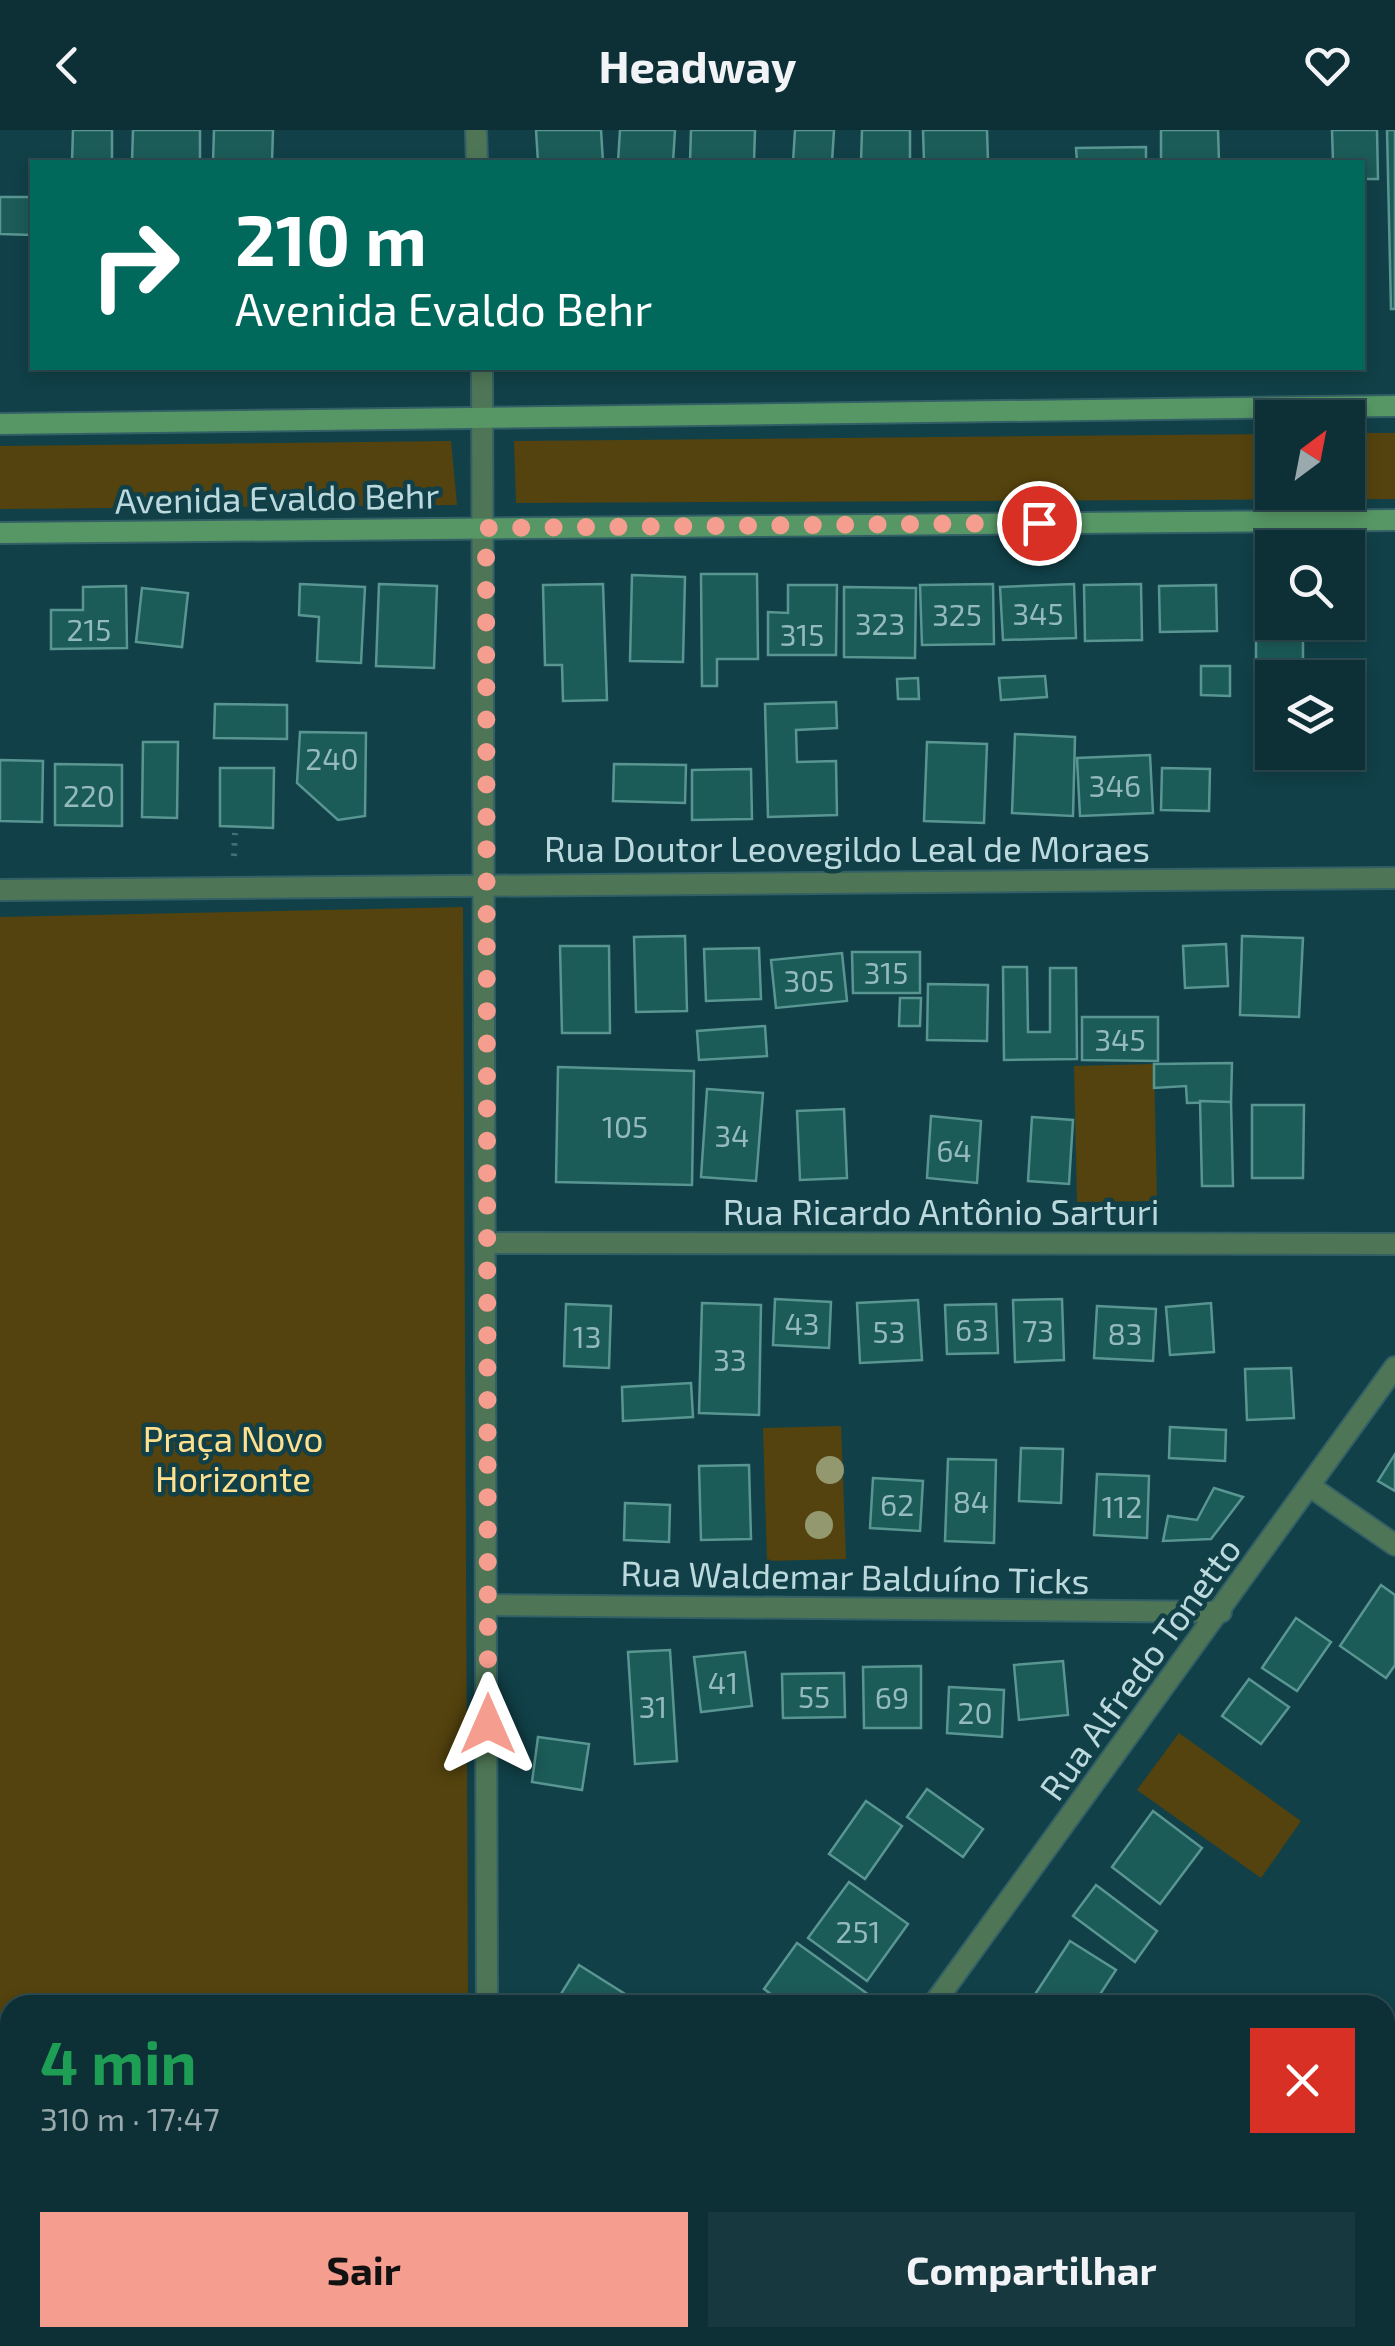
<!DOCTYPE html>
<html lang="pt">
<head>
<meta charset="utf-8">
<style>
	:root { --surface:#0d3036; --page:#16383e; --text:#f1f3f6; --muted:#9aa9ad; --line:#2d4b51; --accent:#f59d8e }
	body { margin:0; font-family:"Exo 2",sans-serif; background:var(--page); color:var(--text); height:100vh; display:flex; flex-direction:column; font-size:38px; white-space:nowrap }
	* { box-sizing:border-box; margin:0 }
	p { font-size:32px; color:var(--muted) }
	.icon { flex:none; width:55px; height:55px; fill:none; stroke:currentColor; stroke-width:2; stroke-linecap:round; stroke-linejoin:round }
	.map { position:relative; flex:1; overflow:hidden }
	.sheet { position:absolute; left:0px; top:1865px; width:1395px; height:352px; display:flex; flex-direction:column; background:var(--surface); border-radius:30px 30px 0 0; box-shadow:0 5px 15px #0003,0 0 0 2px var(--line) }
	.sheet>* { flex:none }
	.hud { position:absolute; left:30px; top:30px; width:1335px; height:210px; border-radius:0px; box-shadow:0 5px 15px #0003,0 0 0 2px var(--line); background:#00695c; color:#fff; overflow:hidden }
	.needle { width:65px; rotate:32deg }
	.fabs { position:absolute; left:1255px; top:270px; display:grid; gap:20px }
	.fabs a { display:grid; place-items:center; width:110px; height:110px; border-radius:0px; background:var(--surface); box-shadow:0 5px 15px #0003,0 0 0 2px var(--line); font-size:50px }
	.pin { position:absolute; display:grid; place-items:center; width:85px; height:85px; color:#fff; margin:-42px; border:5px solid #fff; border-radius:50%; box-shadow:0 2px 10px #0007 }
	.me { position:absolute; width:110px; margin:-55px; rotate:0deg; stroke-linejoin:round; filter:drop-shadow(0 0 8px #0008) }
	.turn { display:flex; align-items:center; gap:35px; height:210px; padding:0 40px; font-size:45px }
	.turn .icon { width:130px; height:130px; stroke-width:2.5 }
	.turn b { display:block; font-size:70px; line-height:85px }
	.round { display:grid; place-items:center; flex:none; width:105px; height:105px; border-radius:0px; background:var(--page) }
	.overview { display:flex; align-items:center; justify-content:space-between; height:170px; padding:0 40px }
	h1 { font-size:60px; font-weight:700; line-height:75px; color:#1e9e55 }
	.primary-button { display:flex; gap:20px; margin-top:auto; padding:20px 40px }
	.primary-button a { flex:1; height:115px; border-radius:0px; background:var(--accent); color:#111; font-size:40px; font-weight:700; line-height:115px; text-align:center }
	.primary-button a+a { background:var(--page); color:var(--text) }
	header { display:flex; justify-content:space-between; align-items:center; height:130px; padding:0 40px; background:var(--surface); font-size:45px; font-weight:700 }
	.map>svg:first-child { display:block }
</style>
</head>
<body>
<header><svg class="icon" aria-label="back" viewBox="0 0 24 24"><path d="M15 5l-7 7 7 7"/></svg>Headway<svg class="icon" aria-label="heart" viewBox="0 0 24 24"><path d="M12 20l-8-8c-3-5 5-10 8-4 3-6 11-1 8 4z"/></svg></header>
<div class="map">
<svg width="1395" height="2216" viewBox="0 0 1395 2216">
	<rect width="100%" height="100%" fill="#114048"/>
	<g fill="#54430e">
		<path d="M1348,303H1395V369L516,373L514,311L1272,304V362H1348Z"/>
		<path d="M451,311L457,375L0,379V316Z"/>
		<path d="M463,777L468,1869L464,1875H10V1947H0V787Z"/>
		<path d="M1154,934L1157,1071L1077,1072L1074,936Z"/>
		<path d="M841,1296L846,1429L767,1431L763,1298Z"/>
		<path d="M1179,1603L1301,1691L1261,1748L1137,1660Z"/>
		<path d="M349,2208H645L639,2216H362Z"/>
	</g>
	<g fill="#1b5b58" stroke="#599692" stroke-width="2.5">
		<path d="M73,0H112V32H72Z"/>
		<path d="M133,0H200V32H132Z"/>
		<path d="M214,0H273L272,32H213Z"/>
		<path d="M536,0H601L603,32H538Z"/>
		<path d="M620,0H675L673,32H618Z"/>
		<path d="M691,0H755L754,32H690Z"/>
		<path d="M795,0H834L832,32H793Z"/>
		<path d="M862,0H910V32H861Z"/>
		<path d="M923,0H987L988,32H924Z"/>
		<path d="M1161,0H1218L1219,32H1161Z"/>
		<path d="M1332,0H1377L1378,49H1362V32H1333Z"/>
		<path d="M1387,0H1395V179H1391Z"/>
		<path d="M1146,17V32H1077L1076,18Z"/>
		<path d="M0,67H32V105L0,104Z"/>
		<path d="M701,444H757L758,529H717V556H702Z"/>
		<path d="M632,445L685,447L683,532L630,531Z"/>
		<path d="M1272,447V492H1303V531L1256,532V448Z"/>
		<path d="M300,454L365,457L361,533L317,531L319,487L299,485Z"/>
		<path d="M379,454L437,456L434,538L376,536Z"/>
		<path d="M603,454L607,570L563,571L562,535H545L543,455Z"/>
		<path d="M993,454L994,514L922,515L920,455Z"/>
		<path d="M1074,454L1076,508L1003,510L1000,457Z"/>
		<path d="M1141,454L1142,510L1085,511L1084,455Z"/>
		<path d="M788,455H837L836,525H768V482L788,483Z"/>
		<path d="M1216,455L1217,501L1160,502L1159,456Z"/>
		<path d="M126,456L127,518L51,519V480H83V457Z"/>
		<path d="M844,457L916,458L915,528L844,527Z"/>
		<path d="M142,458L188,463L182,517L136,512Z"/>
		<path d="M1201,536H1230V566L1201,565Z"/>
		<path d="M1045,546L1047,567L1001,570L999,548Z"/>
		<path d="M918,548L919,569H898L897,549Z"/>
		<path d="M836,572L837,598L796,600L797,632L836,631L837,685L768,687L765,574Z"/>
		<path d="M215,574L287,575V609L214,608Z"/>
		<path d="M300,602L366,603L365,686L338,690L297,653Z"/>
		<path d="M1015,604L1075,607L1073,686L1012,683Z"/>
		<path d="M143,612H178L177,688L142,687Z"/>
		<path d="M927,612L987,614L984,693L924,691Z"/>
		<path d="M1150,625L1153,683L1080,686L1077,628Z"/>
		<path d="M0,630L43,631L42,692L0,691Z"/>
		<path d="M55,634L122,635V696L55,695Z"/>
		<path d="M614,634L686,635L685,673L613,671Z"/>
		<path d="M220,638H274L273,698L220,696Z"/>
		<path d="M1162,638L1210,639L1209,681L1161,680Z"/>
		<path d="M751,639L752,689L692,690V640Z"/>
		<path d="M685,806L687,881L636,882L634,807Z"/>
		<path d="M1242,806L1303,808L1299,887L1240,885Z"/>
		<path d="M1226,814L1228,856L1185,858L1183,816Z"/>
		<path d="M560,816H609L610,903H562Z"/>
		<path d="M759,818L761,869L706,871L704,819Z"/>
		<path d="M852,822H920V863H853Z"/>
		<path d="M842,823L847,871L776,878L771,830Z"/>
		<path d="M1003,837H1027L1028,902H1050V838H1076L1077,929L1004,930Z"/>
		<path d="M928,854L988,855L987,911L927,910Z"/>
		<path d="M900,868H921L920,896H899Z"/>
		<path d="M1082,887H1158V931L1082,930Z"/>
		<path d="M765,896L767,926L699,930L697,901Z"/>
		<path d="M1232,933L1231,972L1187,973L1186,956L1154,958V934Z"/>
		<path d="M558,937L694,941L692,1055L556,1052Z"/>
		<path d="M707,959L763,963L756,1051L701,1047Z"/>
		<path d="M1200,971L1231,972L1233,1056H1202Z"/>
		<path d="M1252,975H1304L1303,1048H1252Z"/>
		<path d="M844,979L847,1048L800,1050L797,981Z"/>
		<path d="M931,986L981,991L977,1053L927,1048Z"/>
		<path d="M1032,987L1073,990L1069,1054L1028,1051Z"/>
		<path d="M775,1169L831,1172L829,1218L773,1215Z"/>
		<path d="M1062,1169L1064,1230L1015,1232L1013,1170Z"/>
		<path d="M918,1170L922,1230L860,1233L857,1173Z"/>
		<path d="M702,1173L761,1175L759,1285L699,1283Z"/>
		<path d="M1211,1173L1214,1222L1170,1225L1166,1177Z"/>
		<path d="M566,1174L611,1176L609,1238L564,1236Z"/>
		<path d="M996,1174L998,1223L947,1224L945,1175Z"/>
		<path d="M1097,1176L1156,1179L1153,1231L1094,1228Z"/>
		<path d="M1291,1238L1294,1288L1247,1290L1245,1239Z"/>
		<path d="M691,1253L693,1287L623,1291L622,1257Z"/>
		<path d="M1170,1297L1226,1300L1225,1331L1169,1328Z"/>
		<path d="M1021,1318L1063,1319L1061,1373L1019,1371Z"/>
		<path d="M1395,1324V1361L1378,1351Z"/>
		<path d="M948,1329L996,1330L994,1413L945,1411Z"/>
		<path d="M749,1335L751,1409L701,1410L699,1336Z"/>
		<path d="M1097,1344L1149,1346L1147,1408L1094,1405Z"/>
		<path d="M873,1348L923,1351L920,1401L870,1398Z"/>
		<path d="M1214,1358L1243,1367L1211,1409L1163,1411L1168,1386L1197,1390Z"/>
		<path d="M625,1373L670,1375L669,1412L624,1410Z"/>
		<path d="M1381,1455L1395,1465V1535L1386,1548L1340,1516Z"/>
		<path d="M1296,1488L1331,1512L1297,1561L1262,1538Z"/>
		<path d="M670,1520L677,1631L635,1634L628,1522Z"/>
		<path d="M745,1522L752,1576L701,1582L694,1527Z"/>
		<path d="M1063,1531L1068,1585L1019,1590L1014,1535Z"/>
		<path d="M921,1536V1598H864L863,1537Z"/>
		<path d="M844,1543L845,1587L783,1588L782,1544Z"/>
		<path d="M1249,1549L1289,1577L1261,1614L1222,1586Z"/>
		<path d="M949,1557L1004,1560L1002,1607L947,1603Z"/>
		<path d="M538,1607L589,1614L582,1660L532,1652Z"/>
		<path d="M927,1659L983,1699L963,1727L907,1687Z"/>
		<path d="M866,1671L902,1696L865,1749L829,1724Z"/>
		<path d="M1153,1681L1202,1718L1160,1774L1112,1737Z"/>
		<path d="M849,1752L908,1794L867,1851L808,1808Z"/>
		<path d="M1096,1755L1157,1801L1135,1832L1073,1786Z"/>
		<path d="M1070,1811L1116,1840L1093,1875H1028Z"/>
		<path d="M797,1813L869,1865L861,1875H786L764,1859Z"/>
		<path d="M579,1835L641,1874V1875H572L559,1867Z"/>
	</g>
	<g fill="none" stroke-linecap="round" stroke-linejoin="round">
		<g stroke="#335f66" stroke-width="24">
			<g id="street">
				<path d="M476,0L477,32"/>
				<path d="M482,238L487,1875"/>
				<path d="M0,760L1395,748"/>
				<path d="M487,1113L1395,1114"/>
				<path d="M1311,1357L1395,1415"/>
				<path d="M488,1475L1221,1482"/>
				<path d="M933,1875L1395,1237"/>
				<path d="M0,1969H10"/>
				<path d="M772,2208L784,2216"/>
				<path d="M248,2216L254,2208"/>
				<path d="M683,2216L689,2208"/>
			</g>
		</g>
		<g stroke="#335f66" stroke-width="24">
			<g id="secondary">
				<path d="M0,294L1395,276"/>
				<path d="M0,403L1395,390"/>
			</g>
		</g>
		<g stroke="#467077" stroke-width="6" stroke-dasharray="2.5 8" stroke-linecap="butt">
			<path d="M1034,238V245"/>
			<path d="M234,726L235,703"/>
		</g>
		<use href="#street" stroke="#4e7656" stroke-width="20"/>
		<use href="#secondary" stroke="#579765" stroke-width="20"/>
	</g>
	<g fill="#94986e">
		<circle cx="830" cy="1340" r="14"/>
		<circle cx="819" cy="1395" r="14"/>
	</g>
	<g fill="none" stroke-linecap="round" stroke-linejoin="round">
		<path stroke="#f59d8e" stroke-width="18" stroke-dasharray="0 32.4" d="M488,1594L486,398L1039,393"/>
	</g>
	<g text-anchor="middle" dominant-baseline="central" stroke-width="9" stroke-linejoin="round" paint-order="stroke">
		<g font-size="30" fill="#94babc">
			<text x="1038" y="483">345</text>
			<text x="957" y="484">325</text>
			<text x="880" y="493">323</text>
			<text x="89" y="499">215</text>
			<text x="802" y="504">315</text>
			<text x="332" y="628">240</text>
			<text x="1115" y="655">346</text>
			<text x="89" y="665">220</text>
			<text x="886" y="842">315</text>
			<text x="809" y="850">305</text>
			<text x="1120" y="909">345</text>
			<text x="625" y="996">105</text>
			<text x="732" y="1005">34</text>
			<text x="954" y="1020">64</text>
			<text x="802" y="1193">43</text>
			<text x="972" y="1199">63</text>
			<text x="1038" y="1200">73</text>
			<text x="889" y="1201">53</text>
			<text x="1125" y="1203">83</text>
			<text x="587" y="1206">13</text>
			<text x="730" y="1229">33</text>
			<text x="971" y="1371">84</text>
			<text x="897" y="1374">62</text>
			<text x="1122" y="1376">112</text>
			<text x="723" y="1552">41</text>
			<text x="814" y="1566">55</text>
			<text x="892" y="1567">69</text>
			<text x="653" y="1576">31</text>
			<text x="975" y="1582">20</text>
			<text x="858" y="1801">251</text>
		</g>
		<g font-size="35" fill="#bcd9de" stroke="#114048">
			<text transform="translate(277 367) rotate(-1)">Avenida Evaldo Behr</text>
			<text x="847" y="718">Rua Doutor Leovegildo Leal de Moraes</text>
			<text x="941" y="1081">Rua Ricardo Antônio Sarturi</text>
			<text transform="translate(855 1446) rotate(1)">Rua Waldemar Balduíno Ticks</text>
			<text transform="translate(1139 1538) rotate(-54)">Rua Alfredo Tonetto</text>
		</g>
		<g font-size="35" fill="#ffe08e" stroke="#114048">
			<text x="233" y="1308">Praça Novo<tspan x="233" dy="40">Horizonte</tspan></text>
		</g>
	</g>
</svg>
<div class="fabs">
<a><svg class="needle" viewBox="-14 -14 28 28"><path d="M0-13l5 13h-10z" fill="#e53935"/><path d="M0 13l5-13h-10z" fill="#9aa9ad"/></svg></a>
<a><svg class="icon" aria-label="search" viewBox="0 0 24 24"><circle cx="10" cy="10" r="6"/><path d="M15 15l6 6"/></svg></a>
<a><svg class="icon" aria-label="layers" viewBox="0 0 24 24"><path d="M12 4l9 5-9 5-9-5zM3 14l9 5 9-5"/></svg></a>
</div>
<div class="pin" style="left:1039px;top:393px;background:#d93025"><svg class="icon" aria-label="arrive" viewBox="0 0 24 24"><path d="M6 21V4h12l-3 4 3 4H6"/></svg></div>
<svg class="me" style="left:488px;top:1594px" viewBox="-20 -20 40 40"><path d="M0-17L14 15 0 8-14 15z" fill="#f59d8e" stroke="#fff" stroke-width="4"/></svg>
<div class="hud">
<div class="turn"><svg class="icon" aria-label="right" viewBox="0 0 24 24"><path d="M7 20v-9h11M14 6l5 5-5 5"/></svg><div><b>210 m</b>Avenida Evaldo Behr</div></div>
</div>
<section class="sheet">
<div class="overview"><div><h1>4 min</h1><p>310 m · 17:47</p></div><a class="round" style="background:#d93025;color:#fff"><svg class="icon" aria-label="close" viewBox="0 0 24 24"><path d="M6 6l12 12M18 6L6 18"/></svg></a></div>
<div class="primary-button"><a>Sair</a><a>Compartilhar</a></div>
</section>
</div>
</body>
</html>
